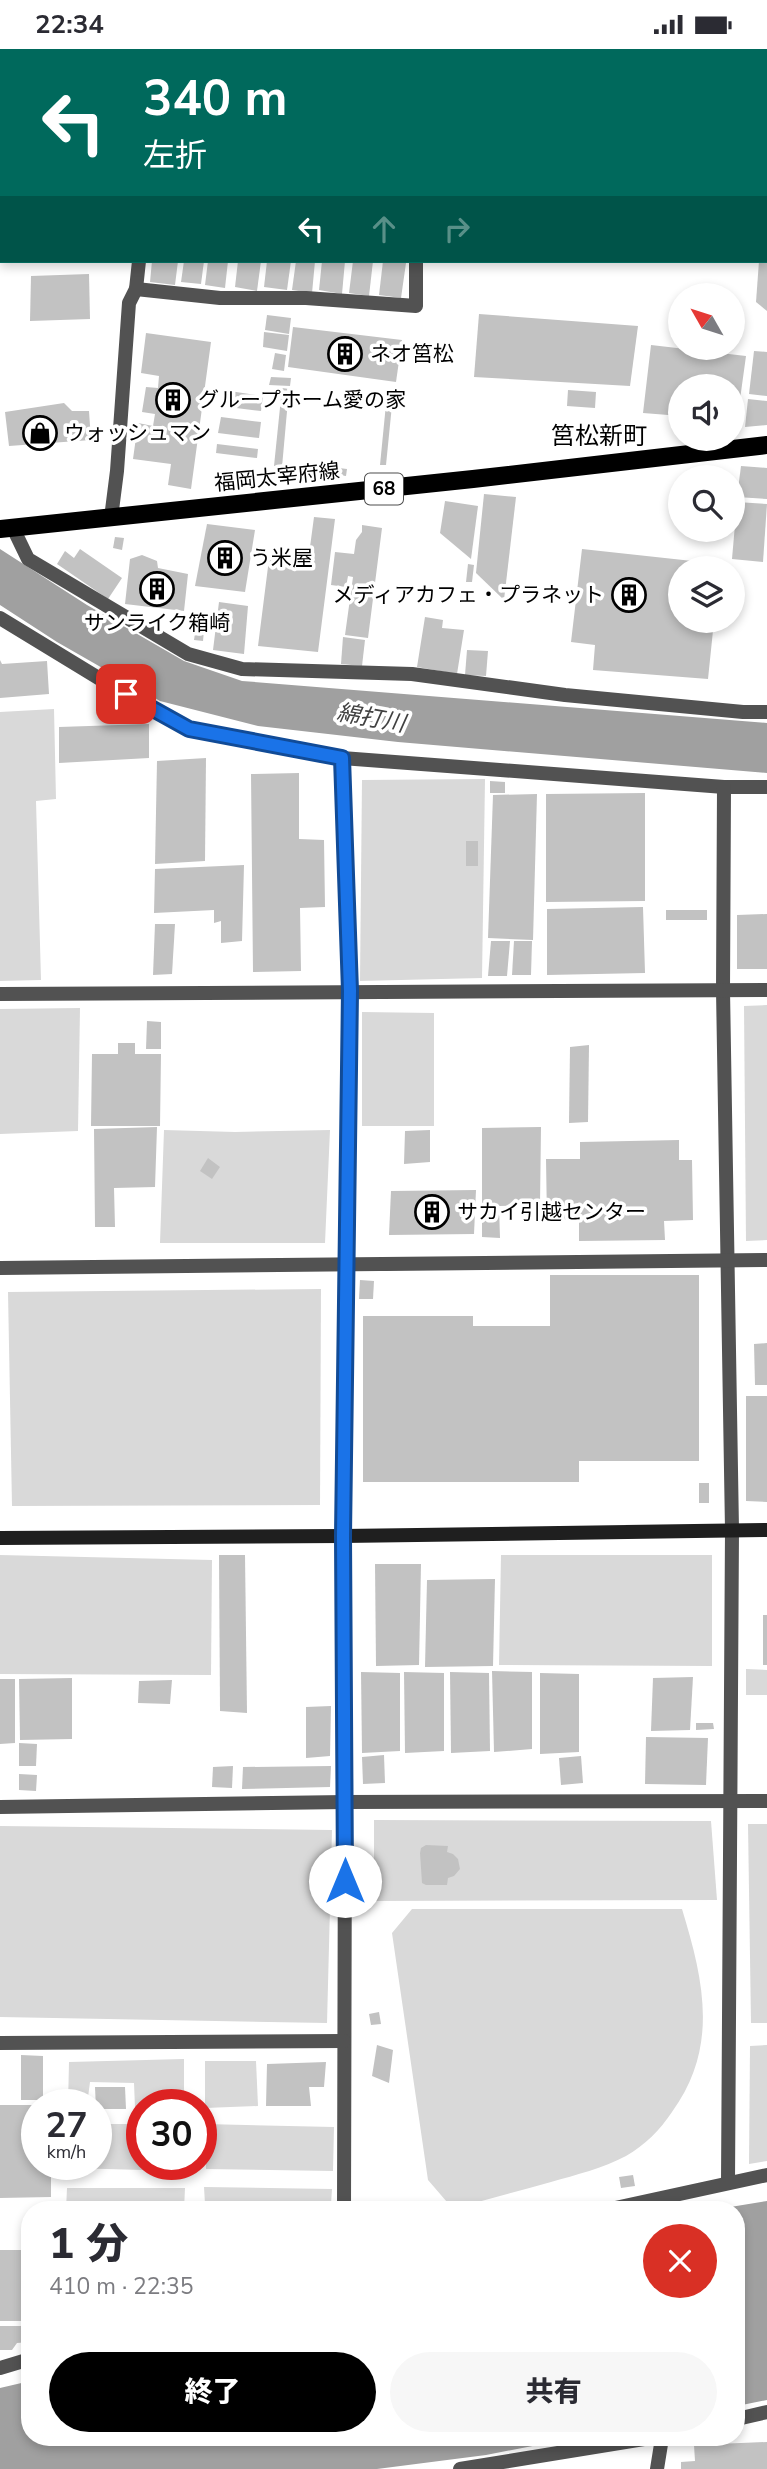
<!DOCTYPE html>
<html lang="ja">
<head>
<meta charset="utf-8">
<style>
	:root { --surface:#fff; --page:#f7f7f7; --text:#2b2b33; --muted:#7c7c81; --accent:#000 }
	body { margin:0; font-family:"Nunito Sans","Noto Sans JP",sans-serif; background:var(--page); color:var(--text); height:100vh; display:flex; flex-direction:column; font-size:26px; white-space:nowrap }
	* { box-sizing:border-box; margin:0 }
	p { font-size:23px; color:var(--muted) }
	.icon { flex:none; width:38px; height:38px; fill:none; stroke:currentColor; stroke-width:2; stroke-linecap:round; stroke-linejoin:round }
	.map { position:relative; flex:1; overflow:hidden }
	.drawer { position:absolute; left:21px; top:2152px; width:724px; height:245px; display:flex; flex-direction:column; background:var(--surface); border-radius:28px; box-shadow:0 4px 10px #0003 }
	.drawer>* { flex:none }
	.top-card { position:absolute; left:0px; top:0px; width:768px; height:214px; box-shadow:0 4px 10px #0003; background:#00695c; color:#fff; overflow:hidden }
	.needle { width:46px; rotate:309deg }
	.controls { position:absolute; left:668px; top:234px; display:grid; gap:14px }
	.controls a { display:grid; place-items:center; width:77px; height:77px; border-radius:50%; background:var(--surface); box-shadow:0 4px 10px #0003; font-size:35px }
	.speed { position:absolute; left:21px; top:2040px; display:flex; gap:14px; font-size:35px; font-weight:700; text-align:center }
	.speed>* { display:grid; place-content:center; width:91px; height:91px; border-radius:50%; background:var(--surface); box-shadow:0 4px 10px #0003; line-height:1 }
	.speed small { font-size:18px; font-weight:400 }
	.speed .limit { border:10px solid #d22; background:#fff; color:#111 }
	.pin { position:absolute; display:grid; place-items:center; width:60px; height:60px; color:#fff; margin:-30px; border-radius:14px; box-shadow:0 4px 10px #0006 }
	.me { position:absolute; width:77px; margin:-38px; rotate:0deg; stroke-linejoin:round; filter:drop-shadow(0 0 5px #0008) }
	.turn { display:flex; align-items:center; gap:24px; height:147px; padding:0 28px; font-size:32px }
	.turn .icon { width:91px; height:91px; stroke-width:2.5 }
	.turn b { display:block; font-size:49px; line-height:60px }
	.lanes { display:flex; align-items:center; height:66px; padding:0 28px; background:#0003; justify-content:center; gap:35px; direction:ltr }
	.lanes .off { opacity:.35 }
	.round { display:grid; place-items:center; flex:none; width:74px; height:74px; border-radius:37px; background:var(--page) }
	.head { display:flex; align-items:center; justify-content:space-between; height:119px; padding:0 28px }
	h1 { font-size:42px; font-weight:800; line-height:52px }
	.button { display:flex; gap:14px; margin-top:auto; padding:14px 28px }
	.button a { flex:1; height:80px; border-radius:42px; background:var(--accent); color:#fff; font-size:28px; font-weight:800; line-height:80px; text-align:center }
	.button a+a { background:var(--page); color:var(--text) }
	.status { display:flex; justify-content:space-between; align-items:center; height:49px; padding:0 35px; background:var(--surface); direction:ltr }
	.status svg { height:19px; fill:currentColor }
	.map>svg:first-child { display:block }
</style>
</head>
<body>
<div class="status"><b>22:34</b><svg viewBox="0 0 49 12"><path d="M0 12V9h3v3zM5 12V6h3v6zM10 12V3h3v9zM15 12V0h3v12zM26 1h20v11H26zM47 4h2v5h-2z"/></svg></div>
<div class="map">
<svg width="767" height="2420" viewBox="0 0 767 2420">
	<rect width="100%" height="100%" fill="#fff"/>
	<g fill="#d9d9d9">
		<path d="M54,660L56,750L36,752L41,931L0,932V663Z"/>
		<path d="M485,730L482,929L360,932L362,731Z"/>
		<path d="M767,956V1191L746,1192L744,957Z"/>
		<path d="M80,959L78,1082L0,1085V960Z"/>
		<path d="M362,963L434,964V1077H362Z"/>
		<path d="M164,1081L235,1083L330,1081L325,1194H160Z"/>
		<path d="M321,1240L320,1456L12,1457L8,1243Z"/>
		<path d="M0,1506L212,1511L211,1626L0,1625Z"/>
		<path d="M501,1506H712V1617L499,1616Z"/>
		<path d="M746,1620L767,1621V1646H746Z"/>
		<path d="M374,1771L711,1772L717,1851L374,1852Z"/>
		<path d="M748,1775H767V1974H751Z"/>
		<path d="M0,1777L332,1781L327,1974L0,1968Z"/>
		<path d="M412,1860H682C704,1932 719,1998 672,2063C660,2081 645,2096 626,2107C603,2119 576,2126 551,2133C518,2142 486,2151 453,2160L428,2131L392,1884Z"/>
		<path d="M767,1996V2112L749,2115L750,1997Z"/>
		<path d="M184,2010V2056H142V2059H135L134,2034L90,2033L87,2056H68L69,2013Z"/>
		<path d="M205,2012H256L258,2057L205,2059Z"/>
		<path d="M96,2075H142V2116H183V2122L67,2119V2116H96Z"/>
		<path d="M205,2075L334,2078L333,2122L206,2120Z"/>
		<path d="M204,2138L332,2140L331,2155L289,2156V2161H238V2155H205Z"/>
		<path d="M67,2139H185L184,2161H131V2156L89,2155L88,2161H66Z"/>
	</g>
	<g fill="#a0a0a0">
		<path d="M0,500L87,556L184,612L242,632L767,674V724L398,693L258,677L160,652L57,593L0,556Z"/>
		<path d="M767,2152V2351L737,2357V2161H712Z"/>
		<path d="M30,2332V2389H574L486,2406L377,2420H0V2339Z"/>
	</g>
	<g fill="#c2c2c2">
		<path d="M152,212H178L175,236L150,233Z"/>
		<path d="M184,212H204L201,235L181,233Z"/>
		<path d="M208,212H228L225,239L205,236Z"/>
		<path d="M238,212H261L257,242L235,238Z"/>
		<path d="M267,212H291L287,241L264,238Z"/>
		<path d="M296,212H315L312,244L292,241Z"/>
		<path d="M322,212H345L342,245L319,241Z"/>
		<path d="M353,212H373L369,247L349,244Z"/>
		<path d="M383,212L406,214L401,249L379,246Z"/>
		<path d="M759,212H767V262L756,253Z"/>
		<path d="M89,225L90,270L30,272L31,227Z"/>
		<path d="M479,265L638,277L630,337L474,328Z"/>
		<path d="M267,266L291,269L289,285L265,281Z"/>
		<path d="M293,278L402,291L396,333L288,318Z"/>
		<path d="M264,283L289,286L287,302L263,298Z"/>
		<path d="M146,284L211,293L191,440L168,436L171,415L133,410L138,374L153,377L155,365L142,363L146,338L158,339L159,327L141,324Z"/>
		<path d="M651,296L746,307L737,372H733V338H681V367L643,364Z"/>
		<path d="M754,302L767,303V347L749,345Z"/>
		<path d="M275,304L286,306L284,322L272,320Z"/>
		<path d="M271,328L291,329L290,337L269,336Z"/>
		<path d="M282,339L289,340L282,418L274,417Z"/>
		<path d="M223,341L263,347L261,362L220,357Z"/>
		<path d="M568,341L596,343L595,359L567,357Z"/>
		<path d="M748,350L767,352V376L745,378Z"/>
		<path d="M64,354L72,362H89L91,391L9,397L5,363Z"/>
		<path d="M386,355L392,356L386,416H380Z"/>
		<path d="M221,368L261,373L259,389L218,384Z"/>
		<path d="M217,395L258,400L257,409L216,404Z"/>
		<path d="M741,417L767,419V450L737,448Z"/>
		<path d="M331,418L347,420L346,427L330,425Z"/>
		<path d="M484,445L516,448L504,551L476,524Z"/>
		<path d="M445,452L478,457L471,510L440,484Z"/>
		<path d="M737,453L767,455L763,513L732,510Z"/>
		<path d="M314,468L335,470L318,603L258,597L269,510L308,513Z"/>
		<path d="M207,475L255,481L245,543L195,537Z"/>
		<path d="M362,476L382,479L368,589L345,586L353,528L348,527L346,538L331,536L335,503L354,505L356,491L362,483Z"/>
		<path d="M115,488L124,489L122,501L113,499Z"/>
		<path d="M80,500L122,529L108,550L57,515L65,502L74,509Z"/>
		<path d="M582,500L720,515L719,520H681V572H714L708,630L593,621L595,596L571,593Z"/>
		<path d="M142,506L157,512L158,519L188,525L184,562L125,555L130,510Z"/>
		<path d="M468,515L474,516L472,533H466Z"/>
		<path d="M219,553L248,557L244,605L213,601Z"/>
		<path d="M425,568L443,571L442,579L464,581L457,625L417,618Z"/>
		<path d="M197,570L205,571L203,592L194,591Z"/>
		<path d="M343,588L365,591L362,617L341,615Z"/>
		<path d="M467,601L488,602L486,627L465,626Z"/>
		<path d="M0,611L2,615L47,612L49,645L0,649Z"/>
		<path d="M149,675V709L59,714V678Z"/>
		<path d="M206,709L205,812L155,815L157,712Z"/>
		<path d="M299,724V790L324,791L325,858L300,859L301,922L253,923L251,725Z"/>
		<path d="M490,732L505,733V744H490Z"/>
		<path d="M645,744V852L546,853V745Z"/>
		<path d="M537,745L533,891L488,889L493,746Z"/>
		<rect x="466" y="792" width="12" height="25"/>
		<path d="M244,816L242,892L221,894V872L214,874V861L154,864L155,820Z"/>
		<path d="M643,858L645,924L547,926V860Z"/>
		<rect x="666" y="861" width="41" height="10"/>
		<path d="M767,865V920H737V866Z"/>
		<path d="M155,875H175L172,925L153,926Z"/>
		<path d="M491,892H510L507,927H488Z"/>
		<path d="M514,892H532L531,926H512Z"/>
		<path d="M147,972L161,973V1000H146Z"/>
		<path d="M118,994H135V1005H161L160,1077H91L92,1005H118Z"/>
		<path d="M589,996L588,1073L569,1074L570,998Z"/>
		<path d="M157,1078L155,1138L114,1139L115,1178H95L94,1080Z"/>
		<path d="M541,1078L540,1156L499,1157L500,1189L482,1188V1079Z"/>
		<path d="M430,1081V1113L404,1115L405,1082Z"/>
		<path d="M679,1091V1111H692L693,1171L664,1172L665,1191L579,1192V1170L547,1171L546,1110H580V1093Z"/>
		<path d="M208,1109L220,1118L212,1130L200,1122Z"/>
		<path d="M476,1141L474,1185L389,1186L391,1142Z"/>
		<path d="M550,1226H699V1412H579V1433H363V1267H473V1277H550Z"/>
		<path d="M360,1231L374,1232L373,1250H359Z"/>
		<path d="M767,1294V1336H755L754,1295Z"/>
		<path d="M746,1347H767V1453L746,1452Z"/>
		<rect x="699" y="1434" width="10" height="20"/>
		<path d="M219,1506H245L247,1664L220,1662Z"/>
		<path d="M375,1515H421L419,1616L376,1617Z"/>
		<path d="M495,1530L493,1617L425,1618L427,1531Z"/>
		<rect x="763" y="1566" width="4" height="50"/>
		<path d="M492,1622L532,1623V1700L494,1703Z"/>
		<path d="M361,1623L400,1624V1702L362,1704Z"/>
		<path d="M404,1623L444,1624V1702L405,1704Z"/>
		<path d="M450,1623L489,1624L490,1702L451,1704Z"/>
		<path d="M540,1624L579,1625V1703L540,1705Z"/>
		<path d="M693,1628L690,1681L651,1682L653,1629Z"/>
		<path d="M72,1629V1690L20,1691L19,1630Z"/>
		<path d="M0,1630H15V1694L0,1695Z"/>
		<path d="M172,1631L170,1655L138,1654L139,1632Z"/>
		<path d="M331,1657L330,1707L306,1709V1658Z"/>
		<path d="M696,1674H713L714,1680L696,1681Z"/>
		<path d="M646,1688L708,1689L706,1736L645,1735Z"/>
		<path d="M19,1694L37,1695L36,1717H19Z"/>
		<path d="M384,1706L385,1734L363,1735L362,1708Z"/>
		<path d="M581,1707L583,1734L561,1736L559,1709Z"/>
		<path d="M233,1717L232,1739L212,1738L213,1718Z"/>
		<path d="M331,1717L330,1738L242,1740L243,1718Z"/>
		<path d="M19,1725L37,1726L36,1742L19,1741Z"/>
		<path d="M426,1796L448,1797L447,1803L453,1805L458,1810L460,1820L454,1827L448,1829L447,1836H426L422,1834L420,1804L421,1799Z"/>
		<path d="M379,1963L381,1975L371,1976L369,1965Z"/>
		<path d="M377,1996L393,2001L389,2034L372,2027Z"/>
		<path d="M21,2006L43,2007V2051H21Z"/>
		<path d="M326,2013L324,2038H309L311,2057H266L267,2015Z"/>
		<path d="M95,2038H125L126,2060H96Z"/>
		<path d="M0,2056H37V2116H51V2148L0,2149Z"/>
		<path d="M633,2126L635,2137L621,2139L619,2128Z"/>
		<rect x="0" y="2201" width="30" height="71"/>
		<path d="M0,2277H30V2293L17,2294L12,2301H0Z"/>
		<path d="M767,2393V2420H681V2413L695,2412L694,2396Z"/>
	</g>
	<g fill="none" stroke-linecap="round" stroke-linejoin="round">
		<g stroke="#525252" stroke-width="14">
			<path d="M587,0L589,2"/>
			<path d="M753,0L755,2"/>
			<path d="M29,2L30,0"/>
			<path d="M419,2L420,0"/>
			<path d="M465,2L476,0"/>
			<path d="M766,12L767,13"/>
			<path d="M0,33L2,31"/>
			<path d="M766,56H767"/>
			<path d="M136,240L220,249H306L416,257V212"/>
			<path d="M111,469L117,422L129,254L136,240L139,212"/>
			<path d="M13,479L28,510L188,605L242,620L412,625L565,646L743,663H767"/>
			<path d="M0,569L105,633L189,680L342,709L724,738H767"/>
			<path d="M342,709L350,942L343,1487L345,1753L344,2161"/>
			<path d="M724,738L723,941L732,1481L728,2133"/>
			<path d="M0,945L767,941"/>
			<path d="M0,1219L767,1211"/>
			<path d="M0,1758L345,1753L767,1752"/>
			<path d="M0,1994L344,1992"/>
			<path d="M606,2161L767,2126"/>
			<path d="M0,2319L30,2310"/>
			<path d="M737,2370L767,2363"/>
			<path d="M460,2420L650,2389"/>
			<path d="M657,2420L662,2389"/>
		</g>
		<path stroke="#1f1f1f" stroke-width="14" d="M0,1489L343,1487L767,1481"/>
		<path stroke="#000" stroke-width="18" d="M0,480L473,430L767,396"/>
		<g stroke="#000" stroke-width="21">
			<path d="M625,0L627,2"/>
			<path d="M686,0L687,2"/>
			<path d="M766,77L767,78"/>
			<path d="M766,136H767"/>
		</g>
		<g stroke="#000" stroke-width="5" stroke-dasharray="10 3.5 2 3.5" stroke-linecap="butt">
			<path d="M67,2L69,0"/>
			<path d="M0,73L2,71"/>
		</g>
	</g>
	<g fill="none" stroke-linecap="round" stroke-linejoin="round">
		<g stroke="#114b97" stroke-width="18">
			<path id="route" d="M126,645L189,680L342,709L350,942L343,1487L345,1832"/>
		</g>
		<use href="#route" stroke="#1a73e8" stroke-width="12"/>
	</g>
	<defs>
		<g id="building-ring" transform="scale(1.75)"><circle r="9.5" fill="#fff" stroke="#000" stroke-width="1.5"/><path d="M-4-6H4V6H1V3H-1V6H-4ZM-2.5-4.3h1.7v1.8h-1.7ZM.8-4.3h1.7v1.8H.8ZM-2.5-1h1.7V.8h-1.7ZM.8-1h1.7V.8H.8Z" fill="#000"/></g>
		<g id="shop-ring" transform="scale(1.75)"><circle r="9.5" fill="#fff" stroke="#000" stroke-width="1.5"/><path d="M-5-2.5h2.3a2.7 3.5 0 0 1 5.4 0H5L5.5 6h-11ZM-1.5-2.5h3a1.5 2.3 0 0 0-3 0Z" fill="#000"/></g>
	</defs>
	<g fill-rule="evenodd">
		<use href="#building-ring" x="345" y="305"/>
		<use href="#building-ring" x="173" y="351"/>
		<use href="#shop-ring" x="40" y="384"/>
		<use href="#building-ring" x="225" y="509"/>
		<use href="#building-ring" x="157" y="540"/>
		<use href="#building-ring" x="629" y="546"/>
		<use href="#building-ring" x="432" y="1163"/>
	</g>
	<g text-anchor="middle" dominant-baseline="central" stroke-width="7" stroke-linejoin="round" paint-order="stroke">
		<rect fill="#fff" stroke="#4c4c4c" stroke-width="2" x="365" y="424.5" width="38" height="31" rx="5"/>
		<g font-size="19" font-weight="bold" fill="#000">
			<text x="384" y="440">68</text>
		</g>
		<g font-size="21" fill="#000" stroke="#fff" text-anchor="start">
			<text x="370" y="305">ネオ筥松</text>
			<text x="198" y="351">グループホーム愛の家</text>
			<text x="64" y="384">ウォッシュマン</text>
			<text x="250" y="509">う米屋</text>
			<text x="604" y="546" text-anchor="end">メディアカフェ・プラネット</text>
			<text x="157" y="574" text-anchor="middle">サンライク箱崎</text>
			<text x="457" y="1163">サカイ引越センター</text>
		</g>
		<g font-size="21" fill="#000" stroke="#fff">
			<text transform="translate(277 428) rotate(-6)">福岡太宰府線</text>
		</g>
		<g font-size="23" font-style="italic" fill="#414141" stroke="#fff">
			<text transform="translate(371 669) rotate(10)">綿打川</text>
		</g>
		<g font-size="24" fill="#000" stroke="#fff">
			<text x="599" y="387">筥松新町</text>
		</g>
	</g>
</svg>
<div class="controls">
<a><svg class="needle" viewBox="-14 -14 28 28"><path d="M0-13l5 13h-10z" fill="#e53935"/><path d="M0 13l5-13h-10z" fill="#7c7c81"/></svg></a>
<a><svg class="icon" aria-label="sound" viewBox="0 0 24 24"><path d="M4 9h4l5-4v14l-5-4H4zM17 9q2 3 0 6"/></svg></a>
<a><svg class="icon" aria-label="search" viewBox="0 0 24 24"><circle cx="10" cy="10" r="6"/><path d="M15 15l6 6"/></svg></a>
<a><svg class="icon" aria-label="layers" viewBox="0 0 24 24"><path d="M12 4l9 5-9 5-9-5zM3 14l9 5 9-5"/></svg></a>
</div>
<div class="speed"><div>27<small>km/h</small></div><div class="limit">30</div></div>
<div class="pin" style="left:126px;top:645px;background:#d93025"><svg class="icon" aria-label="arrive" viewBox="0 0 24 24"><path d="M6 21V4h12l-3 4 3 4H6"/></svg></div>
<svg class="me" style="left:345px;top:1832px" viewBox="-20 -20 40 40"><circle r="19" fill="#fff"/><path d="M0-13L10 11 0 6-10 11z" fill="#1a73e8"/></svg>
<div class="top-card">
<div class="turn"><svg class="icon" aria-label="left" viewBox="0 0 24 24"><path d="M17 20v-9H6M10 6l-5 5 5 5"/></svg><div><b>340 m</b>左折</div></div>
<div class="lanes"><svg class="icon" aria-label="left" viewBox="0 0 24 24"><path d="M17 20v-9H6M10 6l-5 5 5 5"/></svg><svg class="icon off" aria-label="ahead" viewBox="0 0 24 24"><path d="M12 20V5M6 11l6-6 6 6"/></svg><svg class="icon off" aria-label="right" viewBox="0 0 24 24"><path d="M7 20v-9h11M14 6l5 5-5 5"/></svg></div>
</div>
<section class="drawer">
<div class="head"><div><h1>1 分</h1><p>410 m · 22:35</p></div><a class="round" style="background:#d93025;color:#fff"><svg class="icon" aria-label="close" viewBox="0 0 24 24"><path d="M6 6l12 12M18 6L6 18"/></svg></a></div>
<div class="button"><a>終了</a><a>共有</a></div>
</section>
</div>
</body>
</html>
